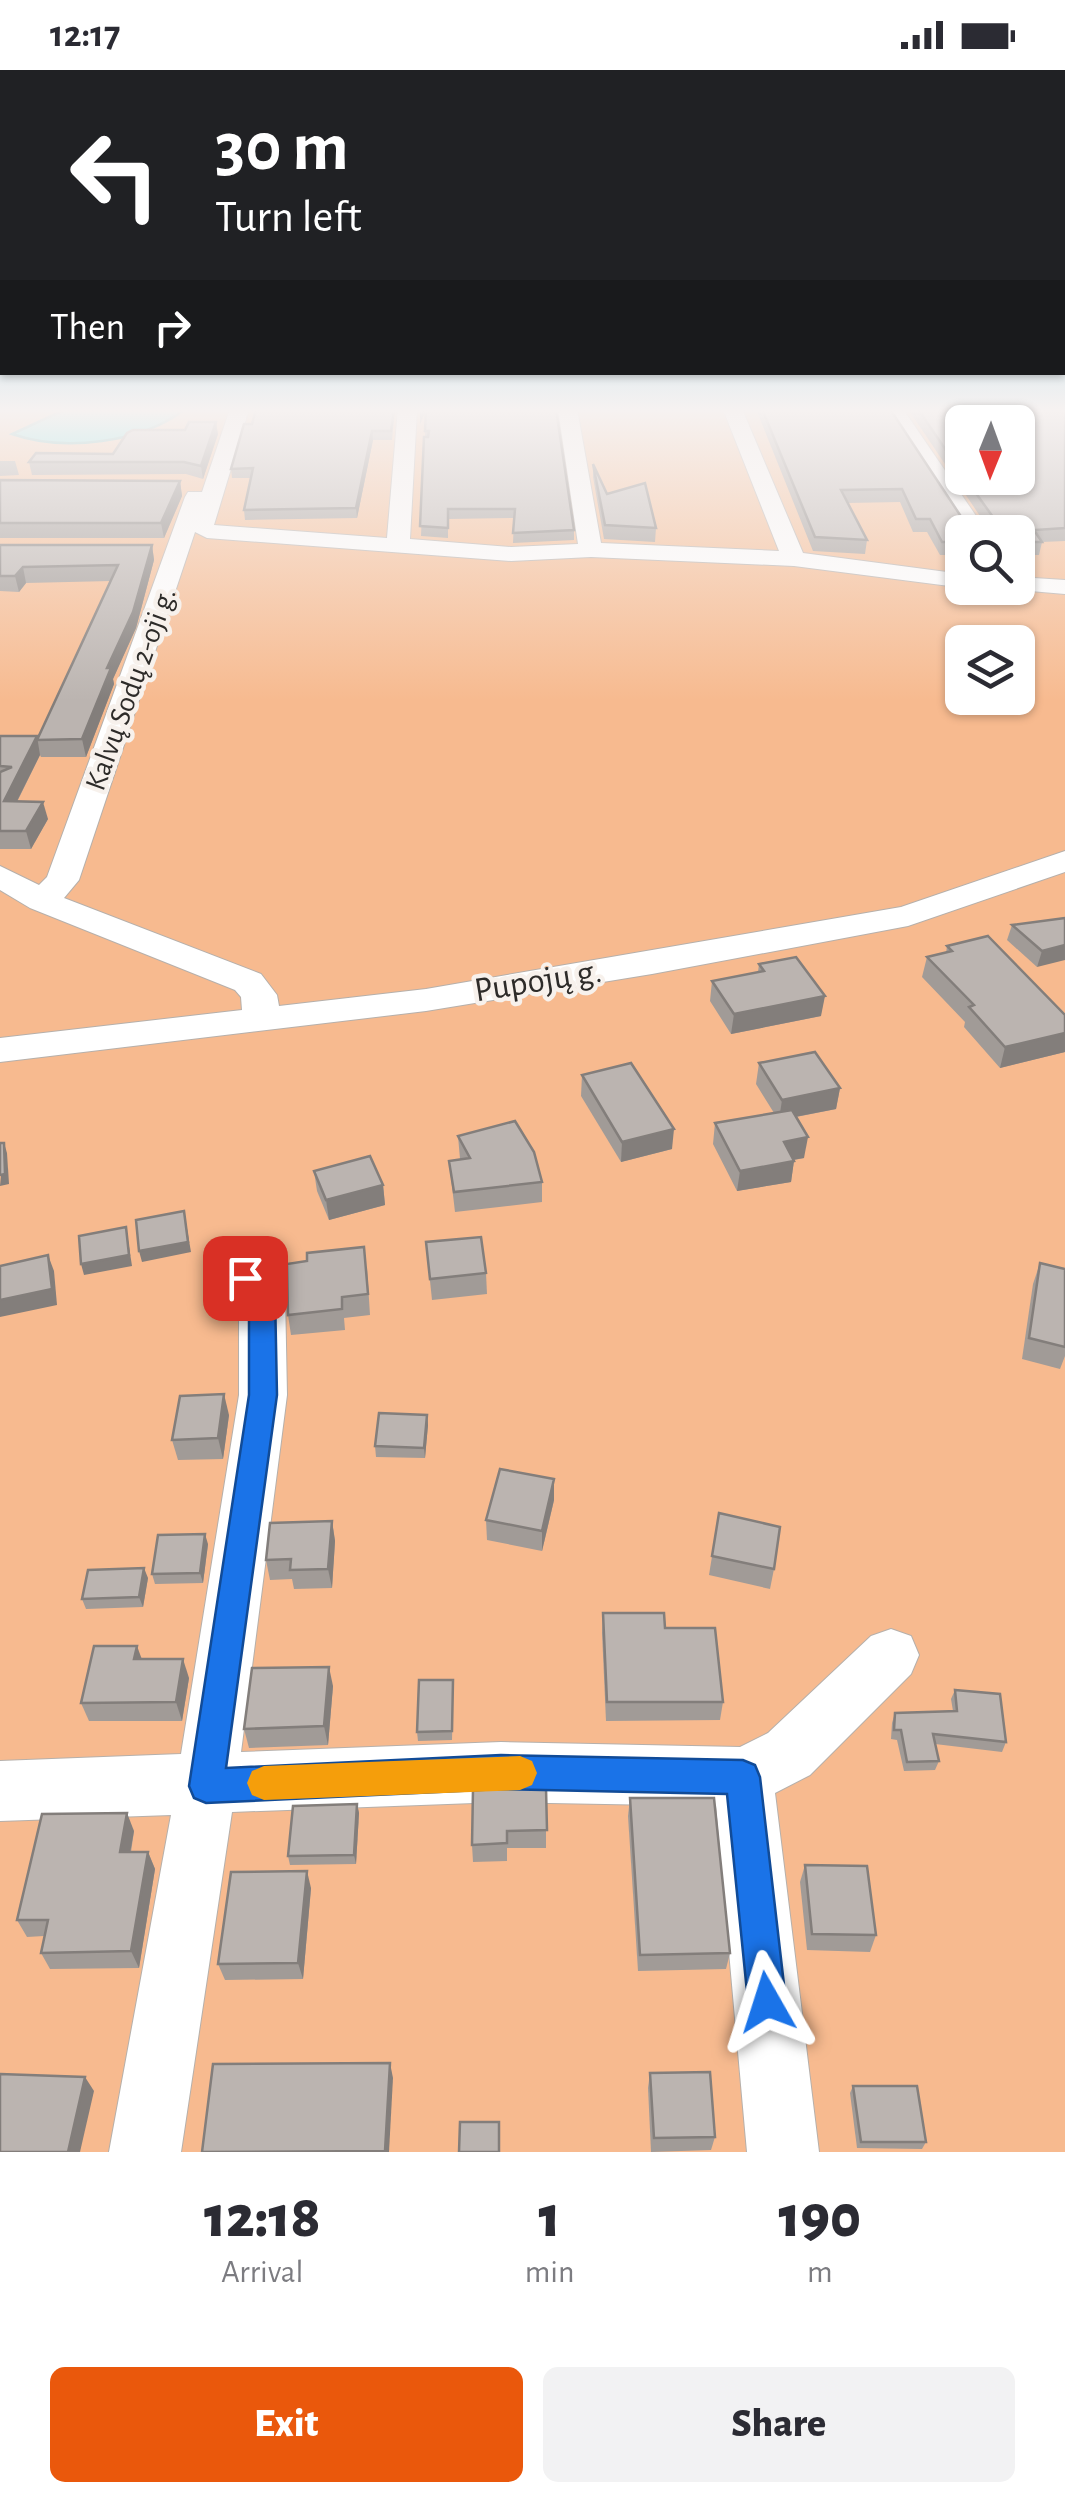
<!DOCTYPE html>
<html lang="en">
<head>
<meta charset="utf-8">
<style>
	:root { --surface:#fff; --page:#f2f2f3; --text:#2b2b33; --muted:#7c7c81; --accent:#ea580c }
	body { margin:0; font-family:"Alegreya Sans",sans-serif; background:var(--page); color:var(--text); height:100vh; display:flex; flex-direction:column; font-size:38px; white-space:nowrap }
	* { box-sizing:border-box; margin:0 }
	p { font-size:32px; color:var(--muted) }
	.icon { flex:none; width:55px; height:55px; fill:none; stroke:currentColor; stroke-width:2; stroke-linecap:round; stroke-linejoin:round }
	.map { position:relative; height:2082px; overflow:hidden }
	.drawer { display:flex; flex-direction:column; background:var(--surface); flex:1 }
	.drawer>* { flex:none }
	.guide { position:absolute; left:0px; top:0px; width:1065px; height:305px; box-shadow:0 2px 8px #0004; background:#202124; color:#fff; overflow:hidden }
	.needle { width:65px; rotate:181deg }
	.fabs { position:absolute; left:945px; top:335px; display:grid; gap:20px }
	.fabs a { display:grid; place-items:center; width:90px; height:90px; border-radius:15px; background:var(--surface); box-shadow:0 2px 8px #0004; font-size:50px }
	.pin { position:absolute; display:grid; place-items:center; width:85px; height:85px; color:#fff; margin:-42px; border-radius:20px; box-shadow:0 5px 15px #0006 }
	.me { position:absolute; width:110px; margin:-55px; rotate:354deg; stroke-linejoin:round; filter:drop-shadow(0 0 8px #0008) }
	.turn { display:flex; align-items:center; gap:35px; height:210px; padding:0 50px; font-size:45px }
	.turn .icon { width:130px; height:130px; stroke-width:2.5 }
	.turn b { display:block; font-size:70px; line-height:85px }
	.then { display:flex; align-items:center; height:95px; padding:0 50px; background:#0003; gap:20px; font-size:38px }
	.eta { display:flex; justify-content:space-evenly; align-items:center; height:170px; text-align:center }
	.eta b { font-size:60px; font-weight:800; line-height:70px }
	.action { display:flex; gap:20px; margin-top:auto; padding:20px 50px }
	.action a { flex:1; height:115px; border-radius:15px; background:var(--accent); color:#fff; font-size:40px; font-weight:800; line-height:115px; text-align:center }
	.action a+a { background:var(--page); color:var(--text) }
	.status { display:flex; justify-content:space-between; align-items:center; height:70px; padding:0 50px; background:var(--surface); direction:ltr }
	.status svg { height:28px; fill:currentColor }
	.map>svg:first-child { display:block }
</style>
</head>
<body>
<div class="status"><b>12:17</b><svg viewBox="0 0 49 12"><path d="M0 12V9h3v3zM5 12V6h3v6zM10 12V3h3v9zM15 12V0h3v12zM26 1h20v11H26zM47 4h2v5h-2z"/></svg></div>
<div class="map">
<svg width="1065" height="2082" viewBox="0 0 1065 2082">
	<rect width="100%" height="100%" fill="#eae3df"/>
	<path fill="#f7ba8f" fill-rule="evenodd" d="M0,339H66L13,363C58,384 147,369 185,339H1065V2082H0ZM962,352H1018V408H962ZM962,462H1018V518H962ZM962,572H1018V628H962Z"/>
	<path fill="#54e4e7" stroke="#48acae" stroke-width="2.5" d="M66,339H185C142,373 64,382 12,364Z"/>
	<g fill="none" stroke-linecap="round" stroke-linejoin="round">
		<g stroke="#b6b0ab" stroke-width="2">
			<g id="minor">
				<path d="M230,339H249L214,455L387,468L398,339H417L410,469L511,477L578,474L558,339H577L601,473L779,481L723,339H742L803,483L962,504L965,518L794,496L591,487L511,491L207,468L195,462L79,810L64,828L261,904L277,925L279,936L426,919L901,837L1065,781V802L908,856L652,904L426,941L0,992V968L242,940L241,927L235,920L30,838L0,820V796L39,815L47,807L185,427L188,422H202Z"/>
				<path d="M884,339H903L987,462H965Z"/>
				<path d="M1018,507L1065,510V524L1009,519L1018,518Z"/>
				<path d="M245,1191L261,1196L285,1224L287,1325L241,1682L501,1672L740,1677L768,1663L871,1566L891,1559L911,1566L919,1585L911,1604L810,1705L775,1723L819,2082H747L716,1736L501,1732L232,1742L181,2082H109L171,1745L0,1751V1691L181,1684L239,1325V1230L223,1208L229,1196Z"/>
			</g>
		</g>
		<use href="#minor" fill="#fff" fill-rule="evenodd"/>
	</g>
	<g fill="#a19b97" fill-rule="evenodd">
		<path d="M256,339H395L392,370H373L357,448L245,450L244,440L251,408H232L231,399L252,354Z"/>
		<path d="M420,339H556L574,460V470L513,473L514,448L448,449V468L421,466L426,341L420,354Z"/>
		<path d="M756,339H890L964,451L984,452L908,339H1061L1065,343V471L1042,472L1039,485H1018V462H962V485H940L927,462H913L900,432L847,433L867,470L865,484L813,481ZM962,352L1018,408H962Z"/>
		<path d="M218,364L203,409L186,404L32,405L29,392L113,384Z"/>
		<path d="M0,391H15L19,405L0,406Z"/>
		<path d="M593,394L607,424L656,458L655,472L604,469L593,407Z"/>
		<path d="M0,410L180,411L182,426L164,468H0Z"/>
		<path d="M0,475H152L154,490L136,558L113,609L114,614L86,687H41L40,685L17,732L48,749L31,779H0V666L38,668L111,511L26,513L19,522L0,521Z"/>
		<path d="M1065,848L1037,897L1007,870L1012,855Z"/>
		<path d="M947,876L1065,945V982L1000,998L964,957L965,952L922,907L927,887L946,883Z"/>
		<path d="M759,894L821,946L731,964L710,931L712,911L758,902Z"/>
		<path d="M759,993L840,1018L836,1039L796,1047L804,1088L794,1090L791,1112L737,1121L713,1074L715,1053L774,1043L756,1014Z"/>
		<path d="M582,1005L672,1079L621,1092L581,1026Z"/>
		<path d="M458,1066L542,1112V1132L455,1142L449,1091L460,1089Z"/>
		<path d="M314,1101L383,1115L385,1135L329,1150L317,1121Z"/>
		<path d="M426,1172L486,1203L487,1224L432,1230Z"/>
		<path d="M1040,1193L1065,1199V1286L1060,1299L1022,1289L1033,1214Z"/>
		<path d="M367,1198L370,1245L344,1248L345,1260L291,1265L288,1245Z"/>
		<path d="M229,1345L223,1389L178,1390L172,1370Z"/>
		<path d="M427,1345L428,1355L425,1388L376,1387L375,1376Z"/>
		<path d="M554,1409V1430L542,1481L487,1470L486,1450Z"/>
		<path d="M719,1443L774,1499L770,1519L709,1505Z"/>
		<path d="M332,1451L335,1471L332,1518L294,1519L292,1509L270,1510L266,1490Z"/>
		<path d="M208,1474L203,1513L155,1514L152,1504Z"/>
		<path d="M148,1508L143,1537L86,1539L82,1529Z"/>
		<path d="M603,1543L665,1558L723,1632L720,1650L606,1651L602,1563Z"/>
		<path d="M142,1589L189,1608L182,1651H89L81,1633Z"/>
		<path d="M333,1616L328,1675L249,1678L244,1659Z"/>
		<path d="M453,1619L452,1670L418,1671L417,1662Z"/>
		<path d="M955,1620L1006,1672L1002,1682L935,1674L939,1691L935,1700L904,1701L897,1670L891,1669L892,1653L895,1643L953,1641L951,1629Z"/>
		<path d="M546,1718V1778H507V1791L473,1792L472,1775Z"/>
		<path d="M630,1728L730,1883L726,1899L638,1901L628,1746Z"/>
		<path d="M357,1734L359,1743L356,1794L290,1795L288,1786Z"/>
		<path d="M134,1761L131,1782H148L155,1799L139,1898L50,1899L41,1883L44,1866L27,1867L17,1850Z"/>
		<path d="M805,1795L876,1865L870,1882L807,1880L800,1812Z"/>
		<path d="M311,1818L303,1909L225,1910L218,1894Z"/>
		<path d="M650,2003L715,2067L711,2080L651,2082L648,2018Z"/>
		<path d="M853,2016L926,2072L922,2079L857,2078L850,2023Z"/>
	</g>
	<g fill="#837e7b">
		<path d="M422,339H426L420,354V345Z"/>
		<path d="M216,352L218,364L203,409L201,396Z"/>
		<path d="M372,361L373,370L357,448L356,438Z"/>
		<path d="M180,411L182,426L164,468L161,453Z"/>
		<path d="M152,475L154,490L136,558L113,609L114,614L86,687L82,669Z"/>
		<path d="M23,497L26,513L19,522L15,506Z"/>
		<path d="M37,666L40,685L8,749L4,731Z"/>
		<path d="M43,732L48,749L31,779L26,761Z"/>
		<path d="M1065,875V890L1037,897L1042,881Z"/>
		<path d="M825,926L821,946L731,964L734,944Z"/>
		<path d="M1065,963V982L1000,998L1005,977Z"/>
		<path d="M840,1018L836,1039L779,1050L782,1030Z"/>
		<path d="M674,1059L672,1079L621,1092L622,1072Z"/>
		<path d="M808,1067L804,1088L780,1092L784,1072Z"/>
		<path d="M4,1073L7,1083L9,1114L0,1116Z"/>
		<path d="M794,1091L791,1112L737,1121L740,1101Z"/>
		<path d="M383,1115L385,1135L329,1150L326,1130Z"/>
		<path d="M184,1141L191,1182L142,1192L139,1181Z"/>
		<path d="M126,1157L132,1196L84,1205L81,1194Z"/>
		<path d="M48,1185L54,1201L57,1235L0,1247V1230Z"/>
		<path d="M224,1324L229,1345L223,1389L218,1368Z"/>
		<path d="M427,1345L428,1355L425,1388L424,1378Z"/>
		<path d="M554,1409V1430L542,1481V1461Z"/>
		<path d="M332,1451L335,1471L332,1518L328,1499Z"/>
		<path d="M205,1464L208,1474L203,1513L200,1503Z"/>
		<path d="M144,1498L148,1508L143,1537L139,1527Z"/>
		<path d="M137,1576L144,1595L134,1589Z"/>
		<path d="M183,1589L189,1608L182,1651L176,1632Z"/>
		<path d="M329,1597L333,1616L328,1675L324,1656Z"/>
		<path d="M357,1734L359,1743L356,1794L354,1785Z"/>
		<path d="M127,1743L134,1761L127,1800L120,1782Z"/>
		<path d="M148,1782L155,1799L139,1898L131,1881Z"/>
		<path d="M307,1801L311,1818L303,1909L298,1893Z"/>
		<path d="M390,1993L393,2008L389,2082H385Z"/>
		<path d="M85,2007L94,2021L80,2082H68Z"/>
	</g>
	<g fill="#bbb4b0" stroke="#837e7b" stroke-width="2.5">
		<path d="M256,339H394L391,361H372L356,438L244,440L253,398L231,399L244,354H252Z"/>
		<path d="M426,339H556L574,460L513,463L515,439H448V458L420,456L424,367H428L429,361H425Z"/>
		<path d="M762,339H890L964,451L992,452L993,447L965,408H1018V352H962V404L918,339H1061L1065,343V458L1034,460L1042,472H1018V462H962V472H942L930,449H916L902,419L841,420L867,470L815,467Z"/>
		<path d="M189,352H216L201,396L184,392H29L36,383L113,384L127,363L133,360H185Z"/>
		<path d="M593,394L607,424L645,413L656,458L605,455Z"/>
		<path d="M0,410L180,411L161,453H0Z"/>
		<path d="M0,475H152L133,542L107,598H111L82,669L37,670L118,495L23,497L15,506H0Z"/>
		<path d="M0,666H37L4,731L43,732L26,761H0V702L12,697L0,696Z"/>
		<path d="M1065,848V875L1042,881L1012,855Z"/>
		<path d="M988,866L1065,945V963L1005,977L969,937L974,935L927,887L952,881L947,876Z"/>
		<path d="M796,887L825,926L734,944L712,911L764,901L759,894Z"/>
		<path d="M815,982L840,1018L782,1030L759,993Z"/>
		<path d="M631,993L674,1059L622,1072L582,1005Z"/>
		<path d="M792,1040L808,1067L784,1072L794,1091L740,1101L715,1053Z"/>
		<path d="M515,1051L534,1082L542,1112L454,1122L449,1091L470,1088L458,1066Z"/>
		<path d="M0,1073H4L5,1104L0,1105Z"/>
		<path d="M370,1086L383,1115L326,1130L314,1101Z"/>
		<path d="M184,1141L188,1172L139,1181L136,1150Z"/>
		<path d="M126,1157L129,1185L81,1194L79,1166Z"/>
		<path d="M481,1167L486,1203L430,1209L426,1172Z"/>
		<path d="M364,1177L368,1224L342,1227V1239L288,1245L287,1194L307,1191V1183Z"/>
		<path d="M48,1185L52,1219L0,1230V1196Z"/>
		<path d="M1040,1193L1065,1199V1277L1029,1268Z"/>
		<path d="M224,1324L218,1368L172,1370L180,1326Z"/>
		<path d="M379,1343L427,1345L424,1378L375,1376Z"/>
		<path d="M500,1399L554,1409L542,1461L486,1450Z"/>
		<path d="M719,1443L780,1457L774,1499L712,1486Z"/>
		<path d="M332,1451L328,1499L290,1500L291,1489L266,1490L270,1453Z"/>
		<path d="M205,1464L200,1503L152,1504L158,1465Z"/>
		<path d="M144,1498L139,1527L82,1529L88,1500Z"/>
		<path d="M603,1543H664L665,1558H715L723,1632H607Z"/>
		<path d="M94,1576H137L134,1589H183L176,1632L81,1633Z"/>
		<path d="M329,1597L324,1656L244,1659L252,1598Z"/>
		<path d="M419,1610H453L452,1661L417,1662Z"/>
		<path d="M955,1620L1000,1624L1006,1672L933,1664L939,1691L907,1692L901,1660H894L895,1643L957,1641Z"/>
		<path d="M546,1718L547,1760L507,1761V1773L472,1775L473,1719Z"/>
		<path d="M630,1728H714L730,1883L640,1885Z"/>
		<path d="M357,1734L354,1785L288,1786L293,1736Z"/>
		<path d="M127,1743L120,1782H148L131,1881L41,1883L48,1850H17L42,1744Z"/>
		<path d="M805,1795L867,1796L876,1865L812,1864Z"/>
		<path d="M307,1801L298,1893L218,1894L231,1802Z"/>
		<path d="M390,1993L385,2081L202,2082L213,1994Z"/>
		<path d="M710,2002L715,2067L654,2068L650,2003Z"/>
		<path d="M0,2004L85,2007L68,2082H0Z"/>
		<path d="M853,2016H917L926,2072H861Z"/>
		<path d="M460,2052H499V2082H459Z"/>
	</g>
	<linearGradient id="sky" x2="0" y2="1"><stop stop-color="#6dc7e8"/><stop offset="0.54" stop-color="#f6f2f1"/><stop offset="1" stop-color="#f6f2f1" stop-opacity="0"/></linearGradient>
	<rect width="1065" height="631" fill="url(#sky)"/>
	<path fill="#1a73e8" stroke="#114b97" stroke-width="2.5" d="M245,1198L254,1201L275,1224L277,1325L226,1698L501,1685L743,1690L755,1695L760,1707L786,1932L780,1945L767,1951L754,1945L748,1932L727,1724L501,1719L206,1733L194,1728L189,1716L249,1325V1227L232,1208L236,1201Z"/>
	<path fill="#f59e0b" d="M520,1686L532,1691L537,1703L532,1715L520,1720L264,1730L252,1725L247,1713L252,1701L264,1696Z"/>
	<g text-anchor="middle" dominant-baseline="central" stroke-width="9" stroke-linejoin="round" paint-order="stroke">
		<g font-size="30" fill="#2d2b29" stroke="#f7f1ec">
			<text transform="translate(131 619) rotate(-70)">Kalvų Sodų 2-oji g.</text>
		</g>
		<g font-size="35" fill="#2d2b29" stroke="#f7f1ec">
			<text transform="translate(538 911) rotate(-9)">Pupojų g.</text>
		</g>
	</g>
</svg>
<div class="fabs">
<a><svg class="needle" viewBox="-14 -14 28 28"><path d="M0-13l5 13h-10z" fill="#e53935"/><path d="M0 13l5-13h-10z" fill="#7c7c81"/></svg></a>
<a><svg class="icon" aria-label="search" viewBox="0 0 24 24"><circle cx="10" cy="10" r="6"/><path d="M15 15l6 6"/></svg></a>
<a><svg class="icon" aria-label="layers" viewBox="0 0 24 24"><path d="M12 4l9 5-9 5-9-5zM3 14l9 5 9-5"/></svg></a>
</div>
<div class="pin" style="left:245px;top:1208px;background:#d93025"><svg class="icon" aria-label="arrive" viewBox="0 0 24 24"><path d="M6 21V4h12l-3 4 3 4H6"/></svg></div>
<svg class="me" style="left:767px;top:1932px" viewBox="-20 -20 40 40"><path d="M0-17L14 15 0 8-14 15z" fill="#1a73e8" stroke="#fff" stroke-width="4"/></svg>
<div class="guide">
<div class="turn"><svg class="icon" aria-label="left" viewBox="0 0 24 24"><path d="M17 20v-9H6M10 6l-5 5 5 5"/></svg><div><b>30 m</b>Turn left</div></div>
<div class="then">Then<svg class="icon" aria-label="right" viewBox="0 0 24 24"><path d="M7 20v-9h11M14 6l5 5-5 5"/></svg></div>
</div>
</div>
<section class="drawer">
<div class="eta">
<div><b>12:18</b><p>Arrival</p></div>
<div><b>1</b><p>min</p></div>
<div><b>190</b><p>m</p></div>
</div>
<div class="action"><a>Exit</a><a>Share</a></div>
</section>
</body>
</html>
